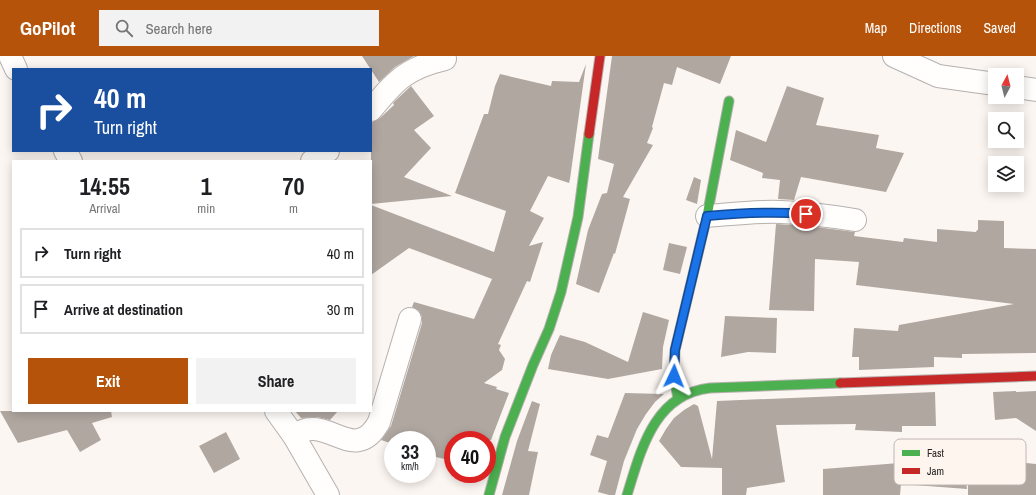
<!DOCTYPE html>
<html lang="en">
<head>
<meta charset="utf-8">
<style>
	:root { --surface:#fff; --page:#f2f2f2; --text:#202124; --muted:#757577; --line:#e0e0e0; --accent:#b45309 }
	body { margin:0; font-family:"Archivo Narrow",sans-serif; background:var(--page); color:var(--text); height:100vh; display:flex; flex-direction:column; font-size:15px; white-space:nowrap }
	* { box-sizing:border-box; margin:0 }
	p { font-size:13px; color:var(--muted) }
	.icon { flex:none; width:22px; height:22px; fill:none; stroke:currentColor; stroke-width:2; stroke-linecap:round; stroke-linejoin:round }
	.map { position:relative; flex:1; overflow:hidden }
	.drawer { position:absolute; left:12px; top:104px; width:360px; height:252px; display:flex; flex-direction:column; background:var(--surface); border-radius:0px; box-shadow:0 2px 10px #0003 }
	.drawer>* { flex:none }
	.banner { position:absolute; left:12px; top:12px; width:360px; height:84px; border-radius:0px; box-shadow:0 2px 10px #0003; background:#1a4fa0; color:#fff; overflow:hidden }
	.needle { width:26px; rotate:7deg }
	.controls { position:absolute; left:988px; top:12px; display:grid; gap:8px }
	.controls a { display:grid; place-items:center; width:36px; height:36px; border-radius:0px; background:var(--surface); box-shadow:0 2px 10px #0003; font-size:20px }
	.speed { position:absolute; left:384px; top:375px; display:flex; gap:8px; font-size:20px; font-weight:700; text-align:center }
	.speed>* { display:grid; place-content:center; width:52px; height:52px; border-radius:50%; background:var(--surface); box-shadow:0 2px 10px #0003; line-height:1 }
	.speed small { font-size:10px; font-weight:400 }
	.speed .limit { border:6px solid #d22; background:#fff; color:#111 }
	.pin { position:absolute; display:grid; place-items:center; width:34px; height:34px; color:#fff; margin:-17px; border:2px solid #fff; border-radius:50%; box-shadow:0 1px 4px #0007 }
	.me { position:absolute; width:44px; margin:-22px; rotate:2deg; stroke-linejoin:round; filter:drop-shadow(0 0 3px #0008) }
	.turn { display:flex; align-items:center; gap:14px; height:84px; padding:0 16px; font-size:18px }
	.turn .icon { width:52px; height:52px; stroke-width:2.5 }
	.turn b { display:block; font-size:28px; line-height:34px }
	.eta { display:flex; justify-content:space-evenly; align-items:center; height:68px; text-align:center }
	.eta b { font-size:24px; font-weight:800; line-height:28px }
	.action { display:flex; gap:8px; margin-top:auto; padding:8px 16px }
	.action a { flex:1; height:46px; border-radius:0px; background:var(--accent); color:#fff; font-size:16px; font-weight:800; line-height:46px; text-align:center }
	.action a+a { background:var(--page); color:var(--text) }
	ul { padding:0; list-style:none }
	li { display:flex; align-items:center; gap:12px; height:50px; margin:0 8px 6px; padding:0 8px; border:2px solid var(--line); border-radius:0px }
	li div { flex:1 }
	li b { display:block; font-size:15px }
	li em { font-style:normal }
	header { display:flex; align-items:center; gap:24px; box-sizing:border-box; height:56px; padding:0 20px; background:var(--accent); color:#fff }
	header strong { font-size:19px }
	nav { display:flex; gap:22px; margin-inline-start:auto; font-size:14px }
	.search { width:280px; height:36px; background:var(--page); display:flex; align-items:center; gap:10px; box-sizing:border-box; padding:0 14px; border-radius:0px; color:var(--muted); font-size:15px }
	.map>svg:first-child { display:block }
</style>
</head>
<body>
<header>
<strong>GoPilot</strong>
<div class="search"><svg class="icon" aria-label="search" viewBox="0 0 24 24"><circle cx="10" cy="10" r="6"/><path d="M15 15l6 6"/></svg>Search here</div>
<nav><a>Map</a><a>Directions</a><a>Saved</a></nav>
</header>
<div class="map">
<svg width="1036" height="439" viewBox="0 0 1036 439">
	<rect width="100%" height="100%" fill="#fcf6f2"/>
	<g fill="#b1a7a1">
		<path d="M362,0H414L395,11L379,26Z"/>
		<path d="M612,0H731L720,28L677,11L672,29L664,27L652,71L653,72L647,87L653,89L623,141L630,143L615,198L614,197L599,237L576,228L588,174L602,138L607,137L614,108L598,103Z"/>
		<path d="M586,8L570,123L569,127L548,120L530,155L544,162L529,190L543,186L530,226L527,225L498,288L501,289L499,294L505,303L502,314L484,327L497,331L496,333L509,337L491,384H453V405L427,399V384H393V388L381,384L391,370L422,267V261L419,255L412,251L414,246L474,263L492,223L409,192L371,219V149L494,196L506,155L455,137L484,58H488L495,30L500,18L551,30L552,25L579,26Z"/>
		<path d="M411,30L434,60L414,74L431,92L404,121L452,140L371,148V67L380,62L394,49L393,47L396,44Z"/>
		<path d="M787,30L824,42L816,69L879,79L876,92L904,97L886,136L801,121L794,144L778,143L780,124L762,122L763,117L730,104L736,74L766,86Z"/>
		<path d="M694,121L701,124L697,148L686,144Z"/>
		<path d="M978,164L1004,165V192L1036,193V297L962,298V302L934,301V311L859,314V301H852L854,272L898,275L899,269L1014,248L856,229L859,206L815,203L814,255L769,254L776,168L808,170L855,176L854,180L903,186L904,182L937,186V173L976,176L977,174H978Z"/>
		<path d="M669,187L687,191L680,218L663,214Z"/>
		<path d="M643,256L669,264L663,291L662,313L608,323L548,313L551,299L560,279L585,286L628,306Z"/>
		<path d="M725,260L777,262L776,297L748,296L721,301Z"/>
		<path d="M1016,335V336L1036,335V375L1016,362L995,364L993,336Z"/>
		<path d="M935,336L936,370H902V376L855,374L856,368L776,369L785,426L747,432L746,439H722V412L681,411L659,385L666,373L674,362L684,354L694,348L698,350L712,403L717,345Z"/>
		<path d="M625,337L664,338L655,346L646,358L637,373L624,405L615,439H609L598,436L607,405L590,399L597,379L608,382Z"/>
		<path d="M532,345L540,348L528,395L538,396L529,439H502L517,385Z"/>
		<path d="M0,355H111L112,361L92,367L101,384L80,396L67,374L18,387Z"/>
		<path d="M295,355H338L330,364L317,361L301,362Z"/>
		<path d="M226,376L240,403L214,417L199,390Z"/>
		<path d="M963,402L967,433L901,428L900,439H823V413Z"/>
		<path d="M1016,406L1036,408V439H968V418L1015,419Z"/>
	</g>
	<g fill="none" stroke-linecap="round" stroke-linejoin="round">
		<g stroke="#b5b1ae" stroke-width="24">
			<g id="street">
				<path d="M10,0L16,13"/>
				<path d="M894,0L938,20L995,28"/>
				<path d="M1017,31L1036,34"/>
				<path d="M371,54C395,25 406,12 445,3"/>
				<path d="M65,95L71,105"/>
				<path d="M312,105L328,95"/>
				<path d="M707,160C732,158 756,155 781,156C806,157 831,160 855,164"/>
				<path d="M276,355L294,380L328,439"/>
				<path d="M294,380C325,354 354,412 379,366L410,263"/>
			</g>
		</g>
		<g stroke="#b5b1ae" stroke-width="11">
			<g id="fast">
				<path d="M678,343L674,320L675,294L707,160L729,45"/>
				<path d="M489,439L505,381L533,309L549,273L561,236L578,161L589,78"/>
				<path d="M627,439C641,394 654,338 710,332L840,327"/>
			</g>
		</g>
		<g stroke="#b5b1ae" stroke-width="11">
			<g id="jam">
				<path d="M589,78L600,0"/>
				<path d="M840,327L1036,320"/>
			</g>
		</g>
		<use href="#street" stroke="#fffefd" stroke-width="22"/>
		<use href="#fast" stroke="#4caf50" stroke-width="9"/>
		<use href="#jam" stroke="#c62828" stroke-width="9"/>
	</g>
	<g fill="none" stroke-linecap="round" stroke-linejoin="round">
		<g stroke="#114b97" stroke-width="10">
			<path id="route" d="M674,320L675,294L707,160C740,157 773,155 806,158"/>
		</g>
		<use href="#route" stroke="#1a73e8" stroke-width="7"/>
	</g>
	<rect x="894" y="383" width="132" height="46" rx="6" fill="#fff5ef" stroke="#beb6b1" stroke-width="1"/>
	<rect x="902" y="394" width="18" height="6" fill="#4caf50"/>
	<rect x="902" y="412" width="18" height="6" fill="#c62828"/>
	<g font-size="11" fill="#282421">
		<text x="927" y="401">Fast</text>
		<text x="927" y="419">Jam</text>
	</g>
</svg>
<div class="controls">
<a><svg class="needle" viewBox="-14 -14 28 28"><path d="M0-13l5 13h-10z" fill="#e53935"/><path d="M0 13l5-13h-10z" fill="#757577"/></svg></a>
<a><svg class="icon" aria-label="search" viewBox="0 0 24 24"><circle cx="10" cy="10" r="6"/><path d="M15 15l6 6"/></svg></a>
<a><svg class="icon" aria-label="layers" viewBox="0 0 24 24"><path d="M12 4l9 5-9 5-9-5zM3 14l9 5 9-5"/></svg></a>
</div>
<div class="speed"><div>33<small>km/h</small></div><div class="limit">40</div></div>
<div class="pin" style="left:806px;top:158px;background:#d93025"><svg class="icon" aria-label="arrive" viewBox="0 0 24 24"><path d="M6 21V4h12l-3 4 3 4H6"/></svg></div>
<svg class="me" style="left:674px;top:320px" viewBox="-20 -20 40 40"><path d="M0-17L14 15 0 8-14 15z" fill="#1a73e8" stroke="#fff" stroke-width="4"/></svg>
<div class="banner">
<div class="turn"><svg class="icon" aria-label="right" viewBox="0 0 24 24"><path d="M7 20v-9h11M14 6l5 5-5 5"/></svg><div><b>40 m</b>Turn right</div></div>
</div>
<section class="drawer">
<div class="eta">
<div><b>14:55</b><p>Arrival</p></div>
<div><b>1</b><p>min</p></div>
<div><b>70</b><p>m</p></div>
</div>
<ul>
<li><svg class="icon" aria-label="right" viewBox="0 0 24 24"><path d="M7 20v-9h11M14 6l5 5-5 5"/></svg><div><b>Turn right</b></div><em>40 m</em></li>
<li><svg class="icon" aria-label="arrive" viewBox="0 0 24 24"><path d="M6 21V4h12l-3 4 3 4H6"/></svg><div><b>Arrive at destination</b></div><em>30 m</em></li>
</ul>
<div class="action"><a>Exit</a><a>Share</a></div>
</section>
</div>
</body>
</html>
